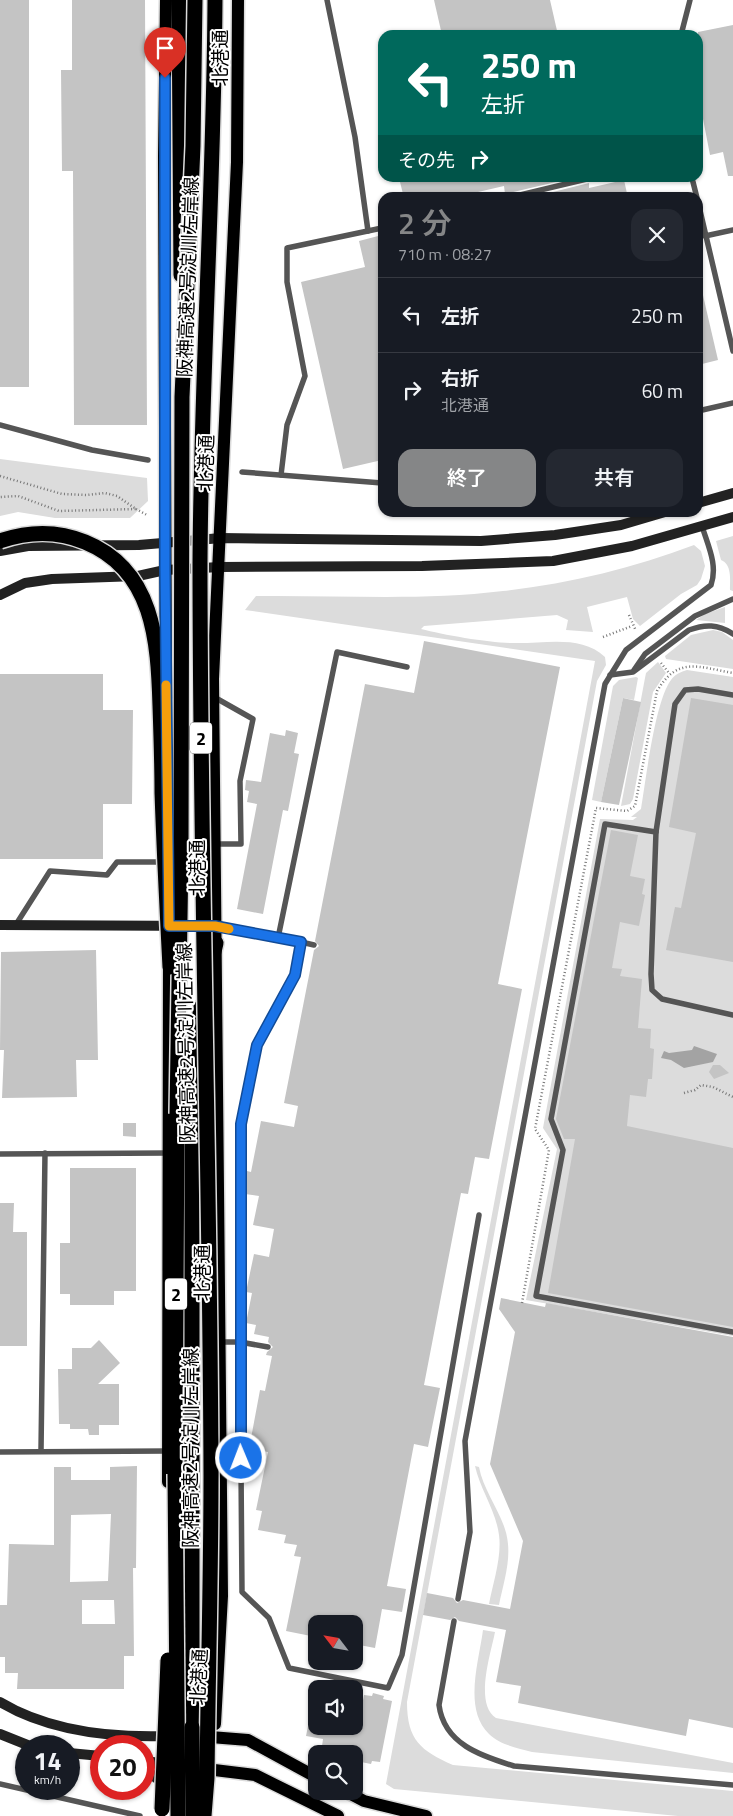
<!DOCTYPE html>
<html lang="ja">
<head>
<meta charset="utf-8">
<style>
	:root { --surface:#171b24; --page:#242831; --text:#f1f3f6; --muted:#9ea1a6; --line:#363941; --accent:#858687 }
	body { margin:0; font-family:"Titillium Web","Noto Sans JP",sans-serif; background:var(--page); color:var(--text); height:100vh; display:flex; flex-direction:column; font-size:19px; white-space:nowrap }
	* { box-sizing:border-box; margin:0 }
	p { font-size:16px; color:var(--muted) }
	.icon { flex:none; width:28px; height:28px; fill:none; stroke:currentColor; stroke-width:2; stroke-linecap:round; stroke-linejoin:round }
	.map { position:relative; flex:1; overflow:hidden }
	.drawer { position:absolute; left:378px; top:192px; width:325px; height:325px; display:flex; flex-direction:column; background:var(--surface); border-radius:15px; box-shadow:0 1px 4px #0004 }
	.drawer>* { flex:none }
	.top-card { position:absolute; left:378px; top:30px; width:325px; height:152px; border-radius:15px; box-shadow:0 1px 4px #0004; background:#00695c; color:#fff; overflow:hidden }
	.needle { width:32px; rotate:301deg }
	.tools { position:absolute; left:308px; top:1615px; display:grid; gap:10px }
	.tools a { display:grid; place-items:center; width:55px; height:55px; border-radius:10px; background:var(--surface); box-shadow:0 1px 4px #0004; font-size:25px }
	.speed { position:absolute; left:15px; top:1735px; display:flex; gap:10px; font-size:25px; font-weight:700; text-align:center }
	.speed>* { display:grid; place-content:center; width:65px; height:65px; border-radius:50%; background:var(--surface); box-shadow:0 1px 4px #0004; line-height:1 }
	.speed small { font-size:12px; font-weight:400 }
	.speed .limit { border:8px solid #d22; background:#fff; color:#111 }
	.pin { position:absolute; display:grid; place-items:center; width:42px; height:42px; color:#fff; margin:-51px -21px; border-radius:50% 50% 50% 0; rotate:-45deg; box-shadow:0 0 5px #0007 }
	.pin .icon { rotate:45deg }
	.me { position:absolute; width:55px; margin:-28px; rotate:359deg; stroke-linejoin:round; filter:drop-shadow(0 0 4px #0008) }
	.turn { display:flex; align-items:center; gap:18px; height:105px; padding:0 20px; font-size:22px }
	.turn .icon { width:65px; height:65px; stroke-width:2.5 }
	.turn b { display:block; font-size:35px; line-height:42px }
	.then { display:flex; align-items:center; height:48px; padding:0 20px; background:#0003; gap:10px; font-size:19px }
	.round { display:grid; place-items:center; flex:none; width:52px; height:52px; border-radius:15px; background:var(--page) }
	.summary { display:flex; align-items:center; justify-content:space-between; height:85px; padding:0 20px }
	h1 { font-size:30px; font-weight:600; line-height:38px; color:var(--accent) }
	.primary-button { display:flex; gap:10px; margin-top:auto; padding:10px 20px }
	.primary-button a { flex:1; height:58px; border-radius:15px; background:var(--accent); color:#fff; font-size:20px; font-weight:600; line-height:58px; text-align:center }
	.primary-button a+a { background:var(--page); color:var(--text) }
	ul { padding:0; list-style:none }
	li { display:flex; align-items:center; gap:15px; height:75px; padding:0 20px; border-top:1px solid var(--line) }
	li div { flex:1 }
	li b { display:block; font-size:19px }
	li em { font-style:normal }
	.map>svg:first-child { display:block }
</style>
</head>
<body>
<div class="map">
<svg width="733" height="1816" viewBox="0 0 733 1816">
	<rect width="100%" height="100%" fill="#fff"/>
	<g fill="#dcdcdc">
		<path d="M0,459L147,478L148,501L130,518H55L18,512L0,516Z"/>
		<path d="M733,536V591L730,590C730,580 732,564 721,560L716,541Z"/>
		<path d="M694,545L701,551L705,566L701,579L697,585L681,594L640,626L633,619L627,597L587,607L593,632L566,630L568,620L557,615L424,626L421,629C444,635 490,643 513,643C544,644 581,634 605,657L606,665L597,681L407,1702C407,1740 421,1751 453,1765L733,1791V1816H678L394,1789L386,1784L595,661L245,610L256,596C338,595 422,601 503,591C567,584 634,568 694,545Z"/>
		<path d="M725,607V623L696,620L705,614Z"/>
		<path d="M713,630L722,632L733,640V669L666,659L665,656L691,635Z"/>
		<path d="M658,662L666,673L653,692L633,799L630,804L621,806L645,678L646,673Z"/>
		<path d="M687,670L733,677V1336L526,1300L557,1149L543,1128L600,819L633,820L637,817H631L641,809C646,779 655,701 671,680C675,674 681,672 687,670Z"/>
		<path d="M636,677L638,678L634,700L623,698L601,802L592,800L613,686L619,680Z"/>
		<path d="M475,1466L479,1467C484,1494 506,1517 508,1544C510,1564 503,1585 499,1605L489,1604C493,1583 502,1557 499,1535C496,1511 480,1489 475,1466Z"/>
		<path d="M483,1630L495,1632C491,1653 474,1704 496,1718L733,1763V1773L532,1752C518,1748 500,1745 489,1734C463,1709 479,1661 483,1630Z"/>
	</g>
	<path fill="#a3a3a3" d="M694,1046L717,1054L713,1062L684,1068L671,1060L661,1058L664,1051L669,1053L692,1050Z"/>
	<g fill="#c4c4c4" fill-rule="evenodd">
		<rect x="0" y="0" width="29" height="387"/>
		<path d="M72,0H145L147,425H74L73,171H62L61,70H72Z"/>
		<path d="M434,0H550L558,35H442Z"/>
		<path d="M733,25V176H728L723,152L710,155L698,93V32Z"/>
		<path d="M399,178H573L505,194L504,186L452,198H404Z"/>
		<path d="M624,180L628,198H529L589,183V188Z"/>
		<path d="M382,235V460L343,469L301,282L365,267L359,241Z"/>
		<path d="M698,291H702L718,360L698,365Z"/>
		<path d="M424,641L560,667L498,984L522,989L489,1159L475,1157L468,1194L461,1193L424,1385L440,1388L428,1447L414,1444L387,1586L406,1589L402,1612L382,1609L375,1648L354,1644V1624H316V1637L286,1631L301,1557L294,1556L297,1545L284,1543L286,1535L258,1530L262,1511L256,1510L268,1452L249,1449L260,1390L265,1391L272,1356L266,1355L267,1352L273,1347L268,1342L269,1337L254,1334L256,1325L246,1323L252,1293L246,1292L254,1254L269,1257L274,1229L253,1225L259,1196L245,1194V1180L247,1171L251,1172L261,1121L294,1127L298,1106L284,1103L314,950L319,946L315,941L365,684L414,693Z"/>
		<path d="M0,674H103V710H133L132,804H103V859H0Z"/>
		<path d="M623,698L641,702L619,805L601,802Z"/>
		<path d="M691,698L733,705V962L666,950L675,907L681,908L696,833L669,827Z"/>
		<path d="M286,730L298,733L294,753L299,754L288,811L283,810L263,914L237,909L257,804L247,802L249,791L245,790L246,780L261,782L270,733L285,736Z"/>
		<path d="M611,830L638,835L630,876L645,879L642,894L645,895L639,926L620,922L612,968L622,969L620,976L642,979L638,1028L651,1029L650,1048L654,1049L652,1079H648L646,1097L630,1095L627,1126L733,1148V1327L548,1293L575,1139H564L556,1119Z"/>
		<path d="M96,950L98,1060H76L77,1097L2,1098L4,1050H0L1,952Z"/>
		<path d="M713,1065H720L729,1073L714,1079L709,1072Z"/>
		<path d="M123,1123H136V1137L123,1136Z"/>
		<path d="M70,1168H136V1291H114V1305H70V1294H60V1243H70Z"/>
		<path d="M0,1203H14L13,1232H27V1346H0Z"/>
		<path d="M501,1298L545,1307L546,1303L733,1337V1728L689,1719L686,1736L518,1703L521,1686L496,1682L506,1630L459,1621L455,1617L450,1620L423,1615L427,1593L453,1598L457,1603L463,1600L510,1609L523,1541L490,1464L515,1332L499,1309Z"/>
		<path d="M99,1340L120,1363L98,1384H119V1425H99V1435H89L88,1429H70V1424H59L58,1369H72V1348H91Z"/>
		<path d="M137,1466L136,1568H133L134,1656H124V1689H17L18,1673H5V1657H0V1605H7L9,1544L54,1545V1467H71V1480H110V1467ZM111,1514L108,1581L70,1582L71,1515ZM82,1600H114L115,1624H82Z"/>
		<path d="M373,1693L384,1696L383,1699L392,1701L380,1762L372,1761L371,1764L361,1762V1759L354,1757V1754H326L328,1747L322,1746L323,1739L306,1736L308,1726H358L364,1695L372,1696Z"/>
	</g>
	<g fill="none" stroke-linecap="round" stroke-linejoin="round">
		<g stroke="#dbdbdb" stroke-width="15">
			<g id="primary">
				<path d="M166,0L164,156L166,695"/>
				<path d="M168,1482L169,957"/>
				<path d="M215,1724L222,1596L213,679L237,162L238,0"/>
				<path d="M198,1736L248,1740L316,1777"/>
				<path d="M198,1768L255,1775L338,1816"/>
				<path d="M345,1791L364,1801L426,1816"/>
			</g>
		</g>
		<g stroke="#dbdbdb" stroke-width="18">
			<g id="highway">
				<path d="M179,0L181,275"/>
				<path d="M207,982L216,943"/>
				<path d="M175,1474L177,1114"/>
				<path d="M192,1727V1109L193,1057L201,1007"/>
			</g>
		</g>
		<g stroke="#777" stroke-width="2.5" stroke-dasharray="1 2.5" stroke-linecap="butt">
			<path d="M0,476L62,494L87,495L105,493L117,496L136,509L59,511L18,496L0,497"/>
			<path d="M136,509L147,515"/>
			<path d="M629,615L636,631"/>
			<path d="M603,637L632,626"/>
			<path d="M661,663L669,673"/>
			<path d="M684,1093L695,1090L701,1085L713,1087L733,1097"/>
			<path d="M522,1303L549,1150L535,1129L596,808L627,811L635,806L657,691C678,656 698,667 733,673"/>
		</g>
		<g stroke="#555" stroke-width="5.5">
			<path d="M327,0L355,137L368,231"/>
			<path d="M681,35L690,0"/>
			<path d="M692,178L697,198"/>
			<path d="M507,198L591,178"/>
			<path d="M698,202L733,351"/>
			<path d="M705,236L733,230"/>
			<path d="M698,411L733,403"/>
			<path d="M0,425L92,450L148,460"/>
			<path d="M242,472L382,483"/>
			<path d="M281,475L287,425L305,376L287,282V248L382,228"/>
			<path d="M634,670L645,654L695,616L733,599"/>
			<path d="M610,675L633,672L689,630C705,624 718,624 733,634"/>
			<path d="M733,695L698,689L685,690L675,704L656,832L651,974L652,990L662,999L733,1015"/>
			<path d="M214,697L253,719L240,781L241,844H215"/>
			<path d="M656,832L605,824L551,1119L563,1150L536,1296L733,1332"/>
			<path d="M15,926L50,871L107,875L117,862H163"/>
			<path d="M215,926L301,942L295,975L257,1045L241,1124L240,1342L242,1592L269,1618L289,1668L388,1688L402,1655L479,1215"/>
			<path d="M278,938L337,652L407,667"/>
			<path d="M301,942L314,945"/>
			<path d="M0,1154L168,1153"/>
			<path d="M220,1342H240L268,1347"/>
			<path d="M41,1451L45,1153"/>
			<path d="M0,1452L167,1451"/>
			<path d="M458,1599L470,1532L465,1441L605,684L626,650L711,585C718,565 708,546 702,526"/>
			<path d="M454,1621L439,1705C444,1744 481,1756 514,1766L733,1785"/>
			<path d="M0,1784L140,1816"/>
		</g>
		<g stroke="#222" stroke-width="10">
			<path d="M698,503L733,493"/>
			<path d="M0,551L28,546L139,545L221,538L481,541L555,535L621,525L665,512"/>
			<path d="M0,595L25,583L52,579L138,576L165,570L220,567L422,566L553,561L632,546L733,517"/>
			<path d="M0,925L209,926"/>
			<path d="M0,1702C50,1732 113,1738 170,1736"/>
			<path d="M0,1734L30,1746"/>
			<path d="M69,1753L101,1756"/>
			<path d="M144,1761L169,1764"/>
			<path d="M144,1768L162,1783L172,1796"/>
		</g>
		<use href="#primary" stroke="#000" stroke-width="12"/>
		<use href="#highway" stroke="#000" stroke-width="15"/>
		<g stroke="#dbdbdb" stroke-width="18" stroke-linecap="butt">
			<g id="highway-bridge">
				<path d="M0,541C29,531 56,530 85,542C154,570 158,641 160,706C161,735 162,764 162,793C164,851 167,909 170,967"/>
				<path d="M177,1114L181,853L182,397L193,146L195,0"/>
				<path d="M175,1474L178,1816"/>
				<path d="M192,1727L193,1816"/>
				<path d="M162,1809L168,1660"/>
				<path d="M204,1816L207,1778C208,1677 211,1576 211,1475C210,1171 200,867 200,563C201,375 214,188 215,0"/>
			</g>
		</g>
		<use href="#highway-bridge" stroke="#000" stroke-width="15"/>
	</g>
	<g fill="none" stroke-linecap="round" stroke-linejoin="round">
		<g stroke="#114b97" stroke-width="12">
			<path id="route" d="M165,78V570L169,926H215L301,942L295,975L257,1045L241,1124V1458"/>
		</g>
		<use href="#route" stroke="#1a73e8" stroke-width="9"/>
		<path stroke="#f59e0b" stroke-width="9" d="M166,685L169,926H215L229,929"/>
	</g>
	<g text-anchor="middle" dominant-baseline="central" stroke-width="4" stroke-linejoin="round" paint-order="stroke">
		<g fill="#fff" stroke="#4c4c4c" stroke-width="1">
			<rect x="190" y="722.5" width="22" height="31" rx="4"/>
			<rect x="165" y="1278.5" width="22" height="31" rx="4"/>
		</g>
		<g font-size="18" font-weight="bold" fill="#000">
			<text x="201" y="738">2</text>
			<text x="176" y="1294">2</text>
		</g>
		<g font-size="19" fill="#000" stroke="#fff">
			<text transform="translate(219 58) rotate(-90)">北港通</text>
			<text transform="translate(187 277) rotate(-88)">阪神高速2号淀川左岸線</text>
			<text transform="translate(205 463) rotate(-88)">北港通</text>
			<text transform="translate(196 868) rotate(-90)">北港通</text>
			<text transform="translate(185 1043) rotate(-91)">阪神高速2号淀川左岸線</text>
			<text transform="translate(201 1273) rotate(-90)">北港通</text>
			<text transform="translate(189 1448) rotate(-90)">阪神高速2号淀川左岸線</text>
			<text transform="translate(198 1677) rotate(-87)">北港通</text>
		</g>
	</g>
</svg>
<div class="tools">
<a><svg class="needle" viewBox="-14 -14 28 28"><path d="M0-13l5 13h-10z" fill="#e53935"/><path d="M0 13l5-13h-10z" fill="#9ea1a6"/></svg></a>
<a><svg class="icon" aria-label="sound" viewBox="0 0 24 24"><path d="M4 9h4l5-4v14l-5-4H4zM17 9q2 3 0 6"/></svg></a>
<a><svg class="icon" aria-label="search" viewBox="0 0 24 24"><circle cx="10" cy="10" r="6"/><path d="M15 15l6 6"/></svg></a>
</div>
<div class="speed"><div>14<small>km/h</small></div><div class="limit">20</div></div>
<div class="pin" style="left:165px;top:78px;background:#d93025"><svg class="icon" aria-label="arrive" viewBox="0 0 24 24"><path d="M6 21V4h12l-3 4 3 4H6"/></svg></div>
<svg class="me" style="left:241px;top:1458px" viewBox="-20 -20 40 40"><circle r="17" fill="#1a73e8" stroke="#fff" stroke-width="3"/><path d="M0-11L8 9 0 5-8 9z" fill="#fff"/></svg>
<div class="top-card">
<div class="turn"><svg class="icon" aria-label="left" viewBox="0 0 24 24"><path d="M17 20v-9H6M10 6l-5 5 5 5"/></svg><div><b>250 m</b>左折</div></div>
<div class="then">その先<svg class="icon" aria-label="right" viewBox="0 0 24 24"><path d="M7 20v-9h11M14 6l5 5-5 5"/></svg></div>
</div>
<section class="drawer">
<div class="summary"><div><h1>2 分</h1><p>710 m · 08:27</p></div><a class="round"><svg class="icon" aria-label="close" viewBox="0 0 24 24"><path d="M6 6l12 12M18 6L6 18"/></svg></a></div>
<ul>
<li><svg class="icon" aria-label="left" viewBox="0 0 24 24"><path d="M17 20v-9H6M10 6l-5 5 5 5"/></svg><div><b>左折</b></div><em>250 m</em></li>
<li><svg class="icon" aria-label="right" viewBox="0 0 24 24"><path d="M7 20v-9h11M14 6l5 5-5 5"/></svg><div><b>右折</b><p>北港通</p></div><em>60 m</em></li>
</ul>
<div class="primary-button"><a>終了</a><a>共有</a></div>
</section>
</div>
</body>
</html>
